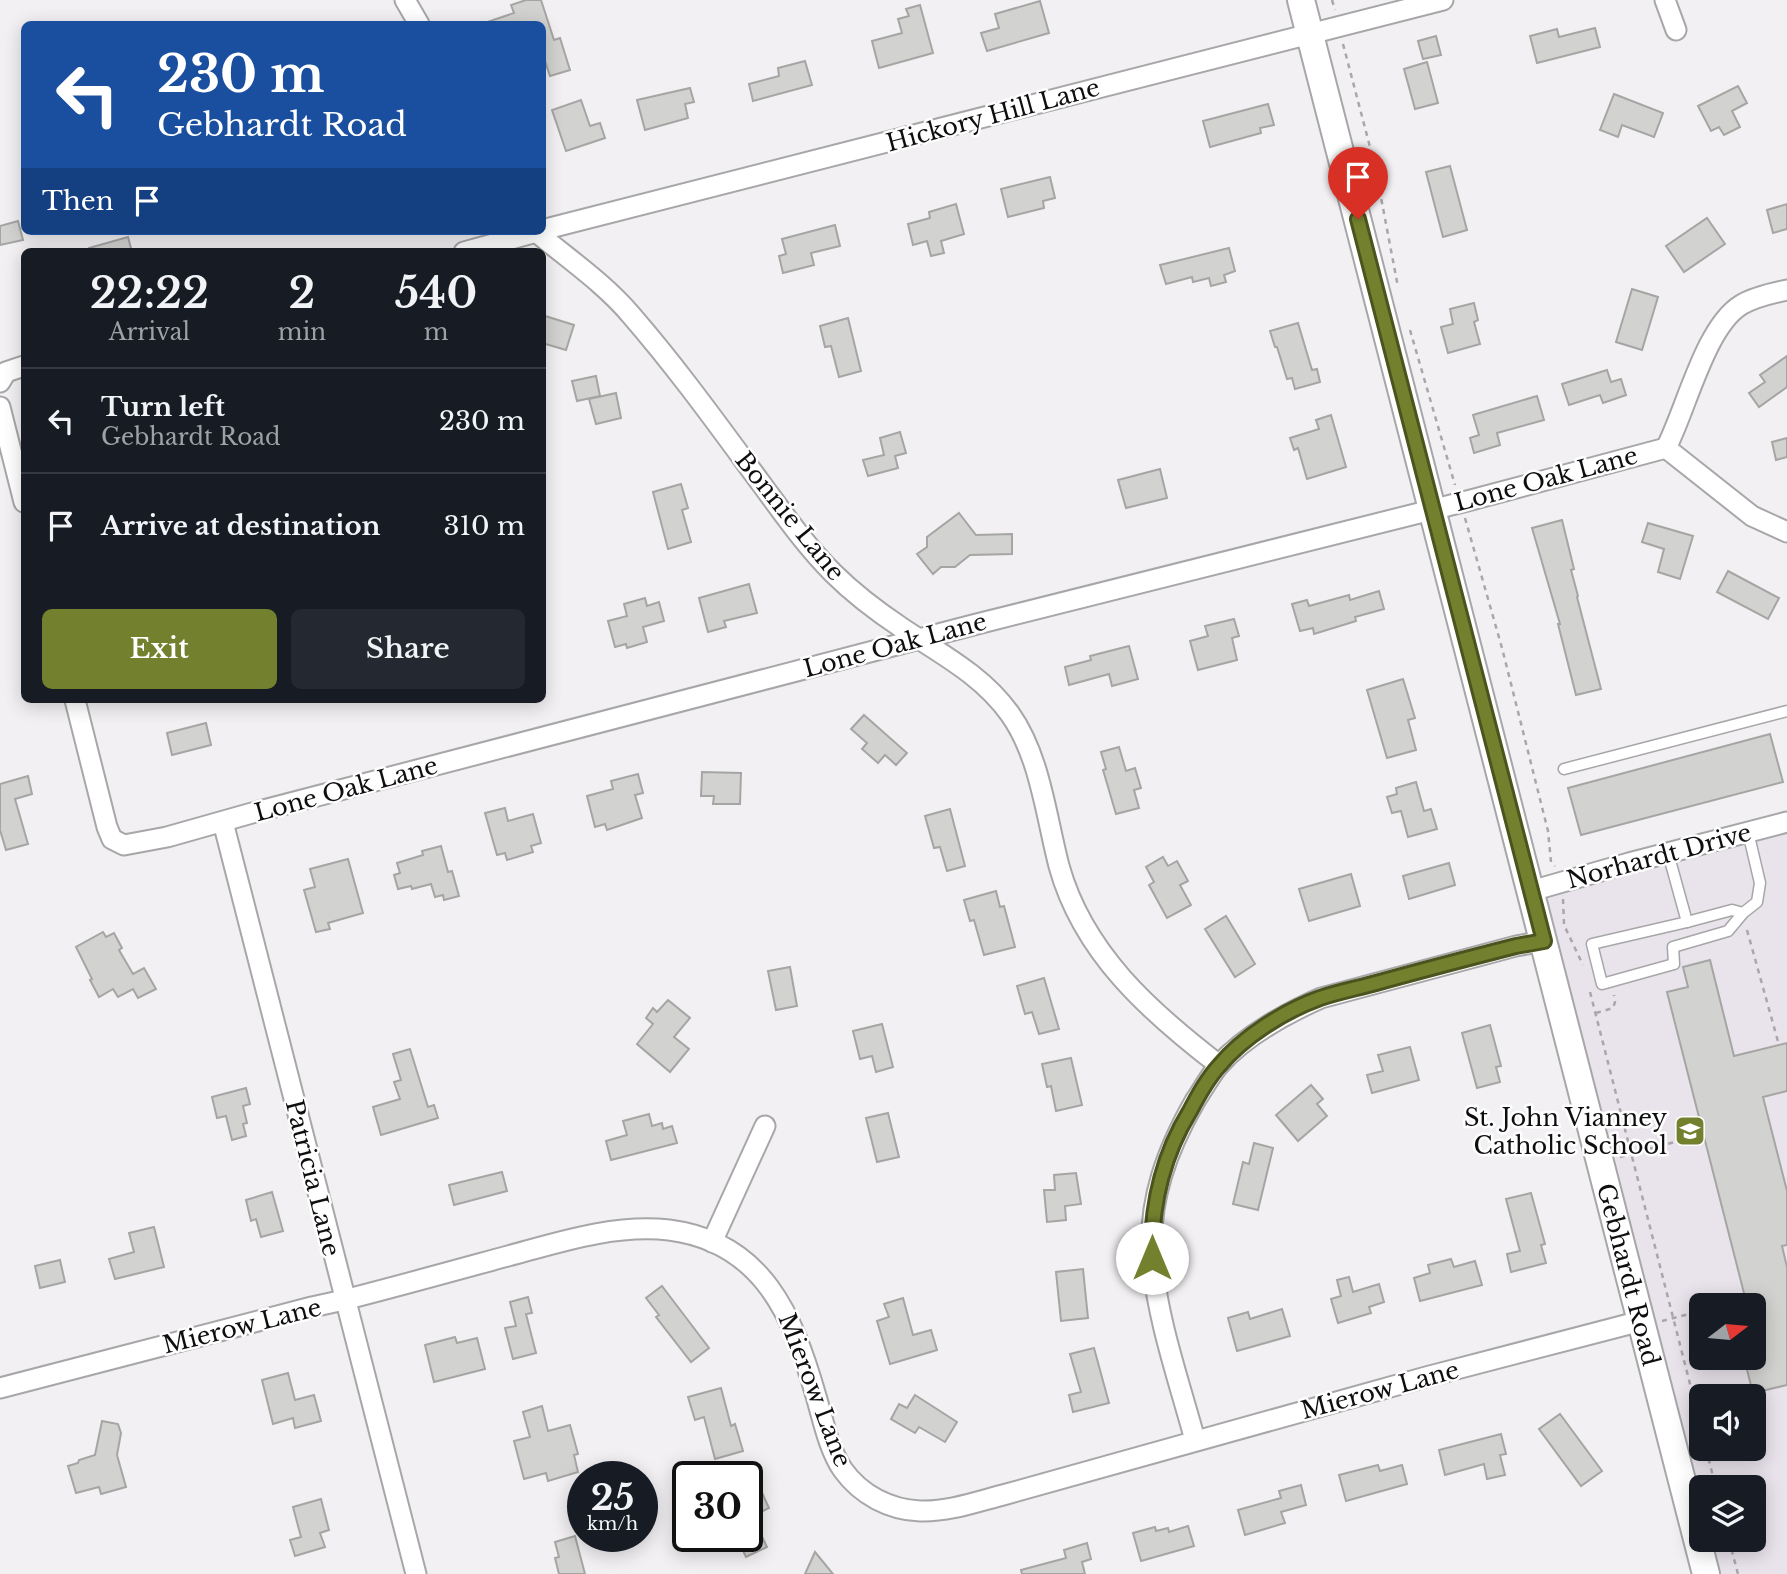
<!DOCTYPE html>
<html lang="en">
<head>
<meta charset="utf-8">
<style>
	:root { --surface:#171b24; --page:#242831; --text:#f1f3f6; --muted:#9ea1a6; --line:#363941; --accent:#73812e }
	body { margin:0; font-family:"Libre Baskerville",serif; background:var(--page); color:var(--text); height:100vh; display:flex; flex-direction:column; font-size:26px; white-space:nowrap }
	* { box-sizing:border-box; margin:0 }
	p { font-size:23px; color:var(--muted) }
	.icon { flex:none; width:38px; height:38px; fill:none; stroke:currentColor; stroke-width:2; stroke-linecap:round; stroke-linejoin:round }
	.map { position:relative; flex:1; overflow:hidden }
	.sheet { position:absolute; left:21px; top:248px; width:525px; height:455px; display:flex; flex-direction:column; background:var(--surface); border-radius:10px; box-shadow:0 4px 18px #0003 }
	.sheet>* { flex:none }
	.banner { position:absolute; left:21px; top:21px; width:525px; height:214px; border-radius:10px; box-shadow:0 4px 18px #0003; background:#1a4fa0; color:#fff; overflow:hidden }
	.needle { width:46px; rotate:74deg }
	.fabs { position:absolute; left:1689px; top:1293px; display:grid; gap:14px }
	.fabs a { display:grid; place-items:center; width:77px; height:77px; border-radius:10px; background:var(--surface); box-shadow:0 4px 18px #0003; font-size:35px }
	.speed { position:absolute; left:567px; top:1461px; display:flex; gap:14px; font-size:35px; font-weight:700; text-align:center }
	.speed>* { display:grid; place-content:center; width:91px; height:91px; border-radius:50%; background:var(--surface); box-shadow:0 4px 18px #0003; line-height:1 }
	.speed small { font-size:18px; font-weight:400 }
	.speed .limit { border:4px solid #111; border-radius:10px; background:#fff; color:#111 }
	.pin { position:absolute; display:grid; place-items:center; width:60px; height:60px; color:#fff; margin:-72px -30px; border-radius:50% 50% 50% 0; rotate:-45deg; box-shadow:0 0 7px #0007 }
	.pin .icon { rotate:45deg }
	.me { position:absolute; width:77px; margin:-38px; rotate:0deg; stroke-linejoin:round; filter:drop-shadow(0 0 5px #0008) }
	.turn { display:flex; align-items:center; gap:24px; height:147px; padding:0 21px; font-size:32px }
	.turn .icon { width:91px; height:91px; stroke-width:2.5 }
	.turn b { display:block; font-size:49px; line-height:60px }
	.then { display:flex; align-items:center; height:66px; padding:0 21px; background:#0003; gap:14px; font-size:26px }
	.eta { display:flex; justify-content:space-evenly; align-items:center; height:119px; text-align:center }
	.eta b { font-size:42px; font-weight:600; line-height:49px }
	.button { display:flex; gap:14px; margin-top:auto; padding:14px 21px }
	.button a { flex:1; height:80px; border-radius:10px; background:var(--accent); color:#fff; font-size:28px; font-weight:600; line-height:80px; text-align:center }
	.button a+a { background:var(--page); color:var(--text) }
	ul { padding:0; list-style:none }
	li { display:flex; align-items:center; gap:21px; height:105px; padding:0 21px; border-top:2px solid var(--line) }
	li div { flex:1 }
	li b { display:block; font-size:26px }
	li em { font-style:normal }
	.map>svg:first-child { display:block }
</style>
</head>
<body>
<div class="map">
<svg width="1787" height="1574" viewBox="0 0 1787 1574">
	<rect width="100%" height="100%" fill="#f2f0f3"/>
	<path fill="#e9e3ec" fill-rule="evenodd" d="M1787,822V1574H1721L1708,1540H1754V1488H1701V1520L1531,891ZM1701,1306H1754V1358H1701ZM1701,1396H1754V1449H1701Z"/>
	<g fill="#d2d3d0" stroke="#a5a6a3" stroke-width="2">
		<path d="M526,0H541L554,40L560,38L570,70L550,76L542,52V24H488L487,22L514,13L511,5Z"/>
		<path d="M1040,1L1049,33L987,51L981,33L999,28L995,14Z"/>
		<path d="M920,5L933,53L879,68L872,41L902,33L898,19L909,16L906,9Z"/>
		<path d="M1595,28L1600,47L1537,63L1530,36L1557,29L1559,37Z"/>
		<path d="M1436,36L1441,55L1423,59L1418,41Z"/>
		<path d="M805,61L812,85L753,101L749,84L779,76L778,68Z"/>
		<path d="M1427,62L1438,103L1415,109L1404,69Z"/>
		<path d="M1738,86L1747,103L1732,111L1740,127L1724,135L1719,127L1711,131L1698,106Z"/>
		<path d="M690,88L694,102L685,104L688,118L645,130L637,100Z"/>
		<path d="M1614,94L1663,113L1654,137L1622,125L1618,137L1600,130Z"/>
		<path d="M581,100L590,126L600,123L605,138L566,151L552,110Z"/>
		<path d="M1268,104L1274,125L1260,128L1261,133L1210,147L1203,121Z"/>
		<path d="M1450,166L1467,230L1443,237L1426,172Z"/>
		<path d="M1050,177L1055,198L1043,201L1044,208L1008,217L1001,189Z"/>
		<path d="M956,204L964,234L941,241L944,253L931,256L927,241L913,245L908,224L930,218L929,212Z"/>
		<path d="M1787,204V229L1773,233L1767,210Z"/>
		<path d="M1707,218L1725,244L1684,272L1666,246Z"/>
		<path d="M18,221L23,240L0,245V226Z"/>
		<path d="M835,225L840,246L811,253L814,265L783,273L779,256L786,254L782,239Z"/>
		<path d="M128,237L132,252H89V248Z"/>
		<path d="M1229,248L1235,271L1224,275L1226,282L1211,286L1209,278L1193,282L1192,277L1166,284L1160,265Z"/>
		<path d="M1632,289L1658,297L1642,350L1616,342Z"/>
		<path d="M1474,303L1478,320L1474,322L1480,344L1448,353L1441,327L1453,324L1450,309Z"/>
		<path d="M542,315L574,325L566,350L542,343Z"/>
		<path d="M848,318L861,371L839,377L831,346L825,347L820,326Z"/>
		<path d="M1298,323L1312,370L1317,369L1320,382L1295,389L1292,378L1287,379L1277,347H1275L1270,331Z"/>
		<path d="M1787,356V387L1759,407L1749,393L1765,382L1760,375Z"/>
		<path d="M1607,370L1611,382L1621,379L1626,395L1603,403L1600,395L1569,405L1562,384Z"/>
		<path d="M596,376L600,396L577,401L572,381Z"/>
		<path d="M616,393L621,418L596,424L589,399Z"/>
		<path d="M1537,396L1544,420L1497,433L1500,445L1474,453L1470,438L1479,435L1473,415Z"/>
		<path d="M1331,415L1346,467L1307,479L1298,448L1294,450L1290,438L1319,429L1316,420Z"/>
		<path d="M900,432L906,453L895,456L898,468L868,476L863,460L884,455L880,438Z"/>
		<path d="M1787,438V457L1776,460L1772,442Z"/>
		<path d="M1160,469L1167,498L1126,508L1118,480Z"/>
		<path d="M681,484L688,508L682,510L691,542L668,549L653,492Z"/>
		<path d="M959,513L976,535L1012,534V554L970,555L955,567H941L933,574L917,554L927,547V537Z"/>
		<path d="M1562,520L1574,569L1571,570L1578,596L1577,597L1601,689L1576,695L1558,624H1560L1532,528Z"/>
		<path d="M1648,523L1693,536L1680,579L1658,572L1664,549L1642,542Z"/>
		<path d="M1728,571L1779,598L1768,619L1717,592Z"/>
		<path d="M749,584L757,613L724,621L726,627L708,632L699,598Z"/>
		<path d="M1379,591L1384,609L1355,617L1356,621L1314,634L1313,628L1300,631L1292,604L1307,600L1309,606L1349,595L1350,600Z"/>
		<path d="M645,598L647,606L659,602L664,621L643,627L647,642L627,648L626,644L615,647L608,621L627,616L624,604Z"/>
		<path d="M1234,619L1239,636L1232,638L1237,660L1198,670L1190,641L1208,636L1205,626Z"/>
		<path d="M1129,646L1138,679L1112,686L1109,674L1069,685L1065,667L1091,660L1090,656Z"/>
		<path d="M1403,679L1415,718L1408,720L1416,750L1387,758L1367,690Z"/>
		<path d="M864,715L907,753L896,765L885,755L878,763L862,749L867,743L851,729Z"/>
		<path d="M206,723L211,745L172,755L167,733Z"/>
		<path d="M1770,734L1783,782L1581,835L1568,788Z"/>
		<path d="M1119,747L1126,771L1135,768L1141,788L1134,790L1139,808L1116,814L1103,770L1106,769L1101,752Z"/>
		<path d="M702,772L741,773L740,804H713L714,796H701Z"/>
		<path d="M638,774L643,793L635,795L642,818L607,830L605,824L595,827L587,796L613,789L611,781Z"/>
		<path d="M28,776L32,794L15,799L28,844L6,850L0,830V784Z"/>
		<path d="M1416,782L1424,811L1431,809L1437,829L1408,837L1401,811L1392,813L1387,797L1397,794L1396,788Z"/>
		<path d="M505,808L508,821L533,814L541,843L531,846L533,852L507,860L505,853L497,855L485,813Z"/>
		<path d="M950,809L965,866L947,871L940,847L934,848L925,816Z"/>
		<path d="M441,846L448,872L452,871L459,896L444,900L443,895L435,897L431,884L412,889L411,886L398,889L394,875L400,873L397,863L423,855L422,851Z"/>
		<path d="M1163,857L1168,866L1177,861L1188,881L1180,885L1191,905L1167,918L1149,885L1154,882L1146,867Z"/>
		<path d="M348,859L363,913L328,923L330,929L316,932L304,890L315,887L310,869Z"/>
		<path d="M1449,863L1455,885L1409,899L1403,876Z"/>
		<path d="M1351,874L1360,906L1309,921L1299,889Z"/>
		<path d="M996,891L1000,907L1004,906L1015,947L984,955L974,920L970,921L964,900Z"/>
		<path d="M1226,916L1255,964L1235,977L1205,929Z"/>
		<path d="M103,932L106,937L114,933L122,948L119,950L133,974L144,968L156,989L138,998L133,989L118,997L113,989L99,997L90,980L92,979L76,947Z"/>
		<path d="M1710,960L1734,1056L1787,1043V1091L1763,1097L1787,1191V1245L1782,1246L1787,1267V1385L1753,1393L1744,1358H1754V1295L1745,1297L1667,992L1688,987L1683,967Z"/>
		<path d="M790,967L797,1006L776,1010L768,971Z"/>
		<path d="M1044,978L1059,1029L1039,1034L1032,1012L1025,1014L1017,986Z"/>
		<path d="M668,1000L690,1018L674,1037L689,1049L670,1072L637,1044L653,1024L646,1018L653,1008L657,1012Z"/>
		<path d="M882,1024L893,1067L876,1072L872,1056L860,1059L853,1031Z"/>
		<path d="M1490,1025L1501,1066L1496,1067L1500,1082L1477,1088L1462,1033Z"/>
		<path d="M1410,1047L1419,1080L1372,1093L1367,1075L1383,1071L1378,1055Z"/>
		<path d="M410,1049L428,1107L434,1105L438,1118L381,1135L373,1107L400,1099L394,1082L401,1080L393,1054Z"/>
		<path d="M1071,1058L1082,1105L1056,1111L1051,1086L1047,1087L1042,1064Z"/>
		<path d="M1311,1085L1323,1099L1317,1104L1327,1116L1298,1141L1276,1115Z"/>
		<path d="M246,1088L250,1104L243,1106L247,1123L243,1124L246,1136L232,1140L226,1116L217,1118L212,1097Z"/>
		<path d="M888,1113L899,1157L877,1162L866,1118Z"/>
		<path d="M649,1114L652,1126L662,1123L663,1129L672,1126L677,1143L611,1160L606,1141L627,1135L623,1121Z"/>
		<path d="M1254,1143L1273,1148L1258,1210L1233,1204L1243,1162L1249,1164Z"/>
		<path d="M502,1172L507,1191L454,1205L449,1185Z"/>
		<path d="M1076,1173L1081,1204L1065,1206L1066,1220L1047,1222L1044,1190H1055L1054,1175Z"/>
		<path d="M272,1192L283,1231L261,1237L256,1219L251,1221L246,1200Z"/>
		<path d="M1531,1193L1545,1244L1541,1245L1546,1263L1511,1272L1507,1254L1520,1251L1506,1199Z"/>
		<path d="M154,1227L164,1267L115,1279L109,1259L134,1252L129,1233Z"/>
		<path d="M1451,1259L1454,1267L1475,1261L1482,1285L1420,1301L1414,1278L1430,1273L1428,1265Z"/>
		<path d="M60,1260L65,1282L40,1288L35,1266Z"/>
		<path d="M1083,1269L1088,1318L1061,1321L1056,1272Z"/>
		<path d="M1349,1277L1353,1292L1379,1284L1384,1302L1369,1307L1371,1313L1338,1323L1331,1299L1341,1296L1337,1280Z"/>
		<path d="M662,1286L709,1348L691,1362L656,1317L659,1315L646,1298Z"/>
		<path d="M528,1297L532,1313L526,1314L536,1353L513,1359L505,1328L516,1326L510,1302Z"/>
		<path d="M903,1298L913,1335L931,1330L937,1350L890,1364L877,1321L889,1317L884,1304Z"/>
		<path d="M1282,1309L1290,1336L1237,1351L1228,1318L1248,1312L1250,1319Z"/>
		<path d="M455,1337L457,1343L477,1338L485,1369L434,1382L425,1345Z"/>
		<path d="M1094,1348L1109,1403L1073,1412L1069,1395L1081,1392L1070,1354Z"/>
		<path d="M288,1373L295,1400L314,1395L321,1421L295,1428L293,1418L273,1424L262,1380Z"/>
		<path d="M721,1388L731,1426L735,1424L743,1451L715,1459L704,1417L695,1420L688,1397Z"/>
		<path d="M915,1395L957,1422L945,1442L919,1427L915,1433L891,1419L899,1404L907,1408Z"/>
		<path d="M542,1406L548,1431L570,1425L578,1454L574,1455L578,1472L548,1481L546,1473L524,1479L514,1441L530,1437L523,1412Z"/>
		<path d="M1560,1414L1602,1471L1581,1486L1539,1429Z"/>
		<path d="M102,1421L118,1424L121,1433L117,1455L126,1487L101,1494L99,1487L76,1493L68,1466L78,1463L79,1460L95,1455Z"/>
		<path d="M1501,1434L1506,1454L1500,1455L1505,1475L1487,1479L1484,1464L1445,1475L1439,1450Z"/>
		<path d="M1378,1465L1380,1471L1402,1465L1407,1484L1346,1501L1339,1475Z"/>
		<path d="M758,1484L769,1508L752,1516L767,1547L746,1557L736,1536H747V1489Z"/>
		<path d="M1301,1485L1306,1505L1281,1512L1285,1523L1245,1535L1238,1510L1281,1498L1279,1491Z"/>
		<path d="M321,1499L329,1530L320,1533L325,1547L295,1556L290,1540L301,1537L293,1507Z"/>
		<path d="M1188,1526L1194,1546L1141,1561L1133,1533L1155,1527L1156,1531L1168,1528L1169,1532Z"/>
		<path d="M575,1536L585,1574H559L555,1558L559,1557L555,1542Z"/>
		<path d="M1087,1543L1091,1559L1082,1562L1085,1574H1022L1021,1570L1066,1558L1064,1550Z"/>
		<path d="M815,1552L833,1574H805Z"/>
	</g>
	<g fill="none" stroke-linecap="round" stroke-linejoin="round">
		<g stroke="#a7a6a8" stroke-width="13">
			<g id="lane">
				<path d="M1564,769L1787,711"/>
				<path d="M1668,853L1687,922L1592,944L1602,984L1674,964L1673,947L1728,931L1743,913L1757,902L1760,883L1748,832"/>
				<path d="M1687,922L1732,910L1743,913"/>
			</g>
		</g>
		<g stroke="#a7a6a8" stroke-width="23">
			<g id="street">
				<path d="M405,0L419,24"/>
				<path d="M1665,0L1676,30"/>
				<path d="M542,230L1443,0"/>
				<path d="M535,231C567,258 604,283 631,315C677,368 718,425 760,482C783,513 805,545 833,573C853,593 878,612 902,628C941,654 982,675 1010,714C1040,756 1046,816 1059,866C1083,953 1150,1012 1219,1065"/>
				<path d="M464,252L540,231"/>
				<path d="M0,382L6,372L24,366"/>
				<path d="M0,407L24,502"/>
				<path d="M1666,448C1686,410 1705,327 1741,305C1754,297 1772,293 1787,290"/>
				<path d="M1666,448L1752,516L1787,532"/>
				<path d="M75,700L107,827L112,839L124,845L167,837L252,813L973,625L1471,500L1666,448"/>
				<path d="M223,822L416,1574"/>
				<path d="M1531,891L1629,863L1787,822"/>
				<path d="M712,1242L765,1126"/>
				<path d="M0,1388L312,1307L344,1300C399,1286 453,1271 508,1256C560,1242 614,1224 669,1230C763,1242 793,1316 816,1396C823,1420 829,1450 843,1470C861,1495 890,1510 920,1511C948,1512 976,1502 1003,1495L1426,1377L1641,1321"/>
				<path d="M1195,1440C1179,1381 1157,1319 1152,1258C1148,1200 1167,1150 1195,1101C1203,1089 1210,1076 1219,1065C1246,1035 1285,1014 1321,998L1516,946L1544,941"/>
			</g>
		</g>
		<g stroke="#a7a6a8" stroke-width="30">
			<g id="secondary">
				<path id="s1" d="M1301,0L1706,1574"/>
			</g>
		</g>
		<g stroke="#a9a7a9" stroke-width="2.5" stroke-dasharray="5 5" stroke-linecap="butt">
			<path d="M1332,0L1335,10"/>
			<path d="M1343,44L1375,166L1398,287"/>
			<path d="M1410,330L1455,485"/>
			<path d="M1465,518L1502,648L1548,831L1551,862L1555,866"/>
			<path d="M1563,899L1564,925L1583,965"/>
			<path d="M1747,930L1779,1045"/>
			<path d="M1590,992L1701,1427"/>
			<path d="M1596,1013L1613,1008L1615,1002L1614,995"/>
			<path d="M1620,1157L1704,1134"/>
			<path d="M1722,1306L1760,1296"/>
			<path d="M1662,1321L1701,1311"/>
			<path d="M1706,1449L1716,1488"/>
			<path d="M1729,1540L1738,1574"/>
		</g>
		<use href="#lane" stroke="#fff" stroke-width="10"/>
		<use href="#street" stroke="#fff" stroke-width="19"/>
		<use href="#secondary" stroke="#fff" stroke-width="26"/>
	</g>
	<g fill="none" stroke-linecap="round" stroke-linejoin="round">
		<g stroke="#4b541e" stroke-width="18">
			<path id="route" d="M1152,1258C1151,1205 1162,1157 1190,1111C1198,1096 1207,1079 1219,1066C1243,1037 1284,1011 1320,998C1338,992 1358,988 1376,983C1423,970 1469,958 1516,946L1544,941L1358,219"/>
		</g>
		<use href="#route" stroke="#73812e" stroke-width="12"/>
	</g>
	<defs>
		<g id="school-square" transform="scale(1.575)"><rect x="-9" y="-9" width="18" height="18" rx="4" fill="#73812e" stroke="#fefeff"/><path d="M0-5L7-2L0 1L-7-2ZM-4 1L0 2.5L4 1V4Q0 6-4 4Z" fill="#fff"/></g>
	</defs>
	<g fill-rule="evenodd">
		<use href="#school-square" x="1690" y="1131"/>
	</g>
	<g text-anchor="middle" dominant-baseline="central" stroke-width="5" stroke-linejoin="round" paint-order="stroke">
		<g font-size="24" fill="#0f0e0f" stroke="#fefeff">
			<text transform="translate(993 115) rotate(-15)">Hickory Hill Lane</text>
			<text transform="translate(1546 479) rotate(-15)">Lone Oak Lane</text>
			<text transform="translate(790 516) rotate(51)">Bonnie Lane</text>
			<text transform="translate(895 645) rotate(-15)">Lone Oak Lane</text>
			<text transform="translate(346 789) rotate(-15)">Lone Oak Lane</text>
			<text transform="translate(1659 856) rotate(-15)">Norhardt Drive</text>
			<text transform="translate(313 1178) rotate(76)">Patricia Lane</text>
			<text stroke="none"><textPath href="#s1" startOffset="1316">Gebhardt Road</textPath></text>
			<text transform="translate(242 1326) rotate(-14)">Mierow Lane</text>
			<text transform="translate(815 1390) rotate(69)">Mierow Lane</text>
			<text transform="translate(1380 1390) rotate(-15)">Mierow Lane</text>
		</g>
		<g font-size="24" fill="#0f0e0f" stroke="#fefeff" text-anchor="end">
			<text x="1667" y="1117">St. John Vianney<tspan x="1667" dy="28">Catholic School</tspan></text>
		</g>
	</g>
</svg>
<div class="fabs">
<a><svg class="needle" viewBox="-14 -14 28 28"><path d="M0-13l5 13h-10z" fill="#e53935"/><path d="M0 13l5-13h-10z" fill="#9ea1a6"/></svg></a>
<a><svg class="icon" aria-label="sound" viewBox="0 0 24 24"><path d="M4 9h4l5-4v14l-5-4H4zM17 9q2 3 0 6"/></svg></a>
<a><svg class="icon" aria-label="layers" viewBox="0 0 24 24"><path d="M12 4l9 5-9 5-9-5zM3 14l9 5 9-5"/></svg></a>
</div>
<div class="speed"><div>25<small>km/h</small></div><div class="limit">30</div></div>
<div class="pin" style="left:1358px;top:219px;background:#d93025"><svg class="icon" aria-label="arrive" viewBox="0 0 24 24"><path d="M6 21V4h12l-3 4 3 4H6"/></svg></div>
<svg class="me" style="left:1152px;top:1258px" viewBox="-20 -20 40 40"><circle r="19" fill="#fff"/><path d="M0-13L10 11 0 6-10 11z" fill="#73812e"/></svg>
<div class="banner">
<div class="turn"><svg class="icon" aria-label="left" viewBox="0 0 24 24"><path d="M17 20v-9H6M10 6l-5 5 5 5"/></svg><div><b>230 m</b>Gebhardt Road</div></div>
<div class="then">Then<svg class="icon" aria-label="arrive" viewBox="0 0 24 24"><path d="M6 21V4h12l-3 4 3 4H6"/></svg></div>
</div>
<section class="sheet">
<div class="eta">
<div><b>22:22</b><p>Arrival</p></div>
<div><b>2</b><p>min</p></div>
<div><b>540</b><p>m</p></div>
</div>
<ul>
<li><svg class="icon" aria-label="left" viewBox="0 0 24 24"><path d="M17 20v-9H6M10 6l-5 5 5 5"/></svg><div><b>Turn left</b><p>Gebhardt Road</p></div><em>230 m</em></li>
<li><svg class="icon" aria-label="arrive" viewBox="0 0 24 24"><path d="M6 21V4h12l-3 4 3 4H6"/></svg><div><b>Arrive at destination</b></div><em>310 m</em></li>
</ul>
<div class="button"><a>Exit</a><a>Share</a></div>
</section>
</div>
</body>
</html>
